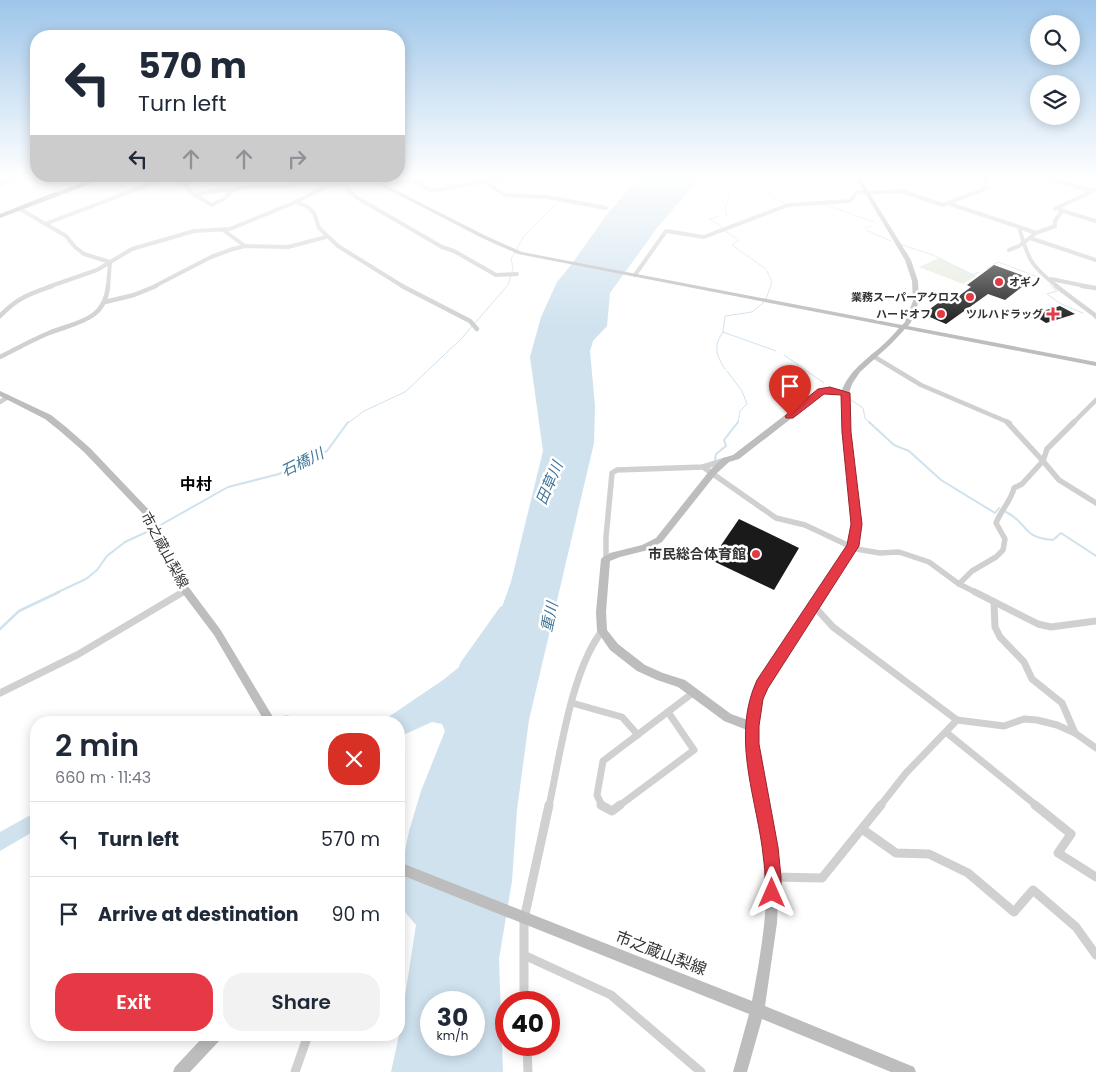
<!DOCTYPE html>
<html lang="en">
<head>
<meta charset="utf-8">
<style>
	:root { --surface:#fff; --page:#f2f2f3; --text:#1f2937; --muted:#747a83; --line:#e0e1e3; --accent:#e63946 }
	body { margin:0; font-family:Poppins,"Noto Sans JP",sans-serif; background:var(--page); color:var(--text); height:100vh; display:flex; flex-direction:column; font-size:19px; white-space:nowrap }
	* { box-sizing:border-box; margin:0 }
	p { font-size:16px; color:var(--muted) }
	.icon { flex:none; width:28px; height:28px; fill:none; stroke:currentColor; stroke-width:2; stroke-linecap:round; stroke-linejoin:round }
	.map { position:relative; flex:1; overflow:hidden }
	.drawer { position:absolute; left:30px; top:716px; width:375px; height:325px; display:flex; flex-direction:column; background:var(--surface); border-radius:20px; box-shadow:0 2px 12px #0003 }
	.drawer>* { flex:none }
	.banner { position:absolute; left:30px; top:30px; width:375px; height:152px; border-radius:20px; box-shadow:0 2px 12px #0003; background:#fff; color:var(--text); overflow:hidden }
	.tools { position:absolute; left:1030px; top:15px; display:grid; gap:10px }
	.tools a { display:grid; place-items:center; width:50px; height:50px; border-radius:50%; background:var(--surface); box-shadow:0 2px 12px #0003; font-size:25px }
	.speed { position:absolute; left:420px; top:991px; display:flex; gap:10px; font-size:25px; font-weight:700; text-align:center }
	.speed>* { display:grid; place-content:center; width:65px; height:65px; border-radius:50%; background:var(--surface); box-shadow:0 2px 12px #0003; line-height:1 }
	.speed small { font-size:12px; font-weight:400 }
	.speed .limit { border:8px solid #d22; background:#fff; color:#111 }
	.pin { position:absolute; display:grid; place-items:center; width:42px; height:42px; color:#fff; margin:-51px -21px; border-radius:50% 50% 50% 0; rotate:-45deg; box-shadow:0 0 5px #0007 }
	.pin .icon { rotate:45deg }
	.me { position:absolute; width:55px; margin:-28px; rotate:0deg; stroke-linejoin:round; filter:drop-shadow(0 0 4px #0008) }
	.turn { display:flex; align-items:center; gap:18px; height:105px; padding:0 25px; font-size:22px }
	.turn .icon { width:65px; height:65px; stroke-width:2.5 }
	.turn b { display:block; font-size:35px; line-height:42px }
	.lanes { display:flex; align-items:center; height:48px; padding:0 25px; background:#0003; justify-content:center; gap:25px; direction:ltr }
	.lanes .off { opacity:.35 }
	.round { display:grid; place-items:center; flex:none; width:52px; height:52px; border-radius:20px; background:var(--page) }
	.headline { display:flex; align-items:center; justify-content:space-between; height:85px; padding:0 25px }
	h1 { font-size:30px; font-weight:600; line-height:38px }
	.cta { display:flex; gap:10px; margin-top:auto; padding:10px 25px }
	.cta a { flex:1; height:58px; border-radius:20px; background:var(--accent); color:#fff; font-size:20px; font-weight:600; line-height:58px; text-align:center }
	.cta a+a { background:var(--page); color:var(--text) }
	ul { padding:0; list-style:none }
	li { display:flex; align-items:center; gap:15px; height:75px; padding:0 25px; border-top:1px solid var(--line) }
	li div { flex:1 }
	li b { display:block; font-size:19px }
	li em { font-style:normal }
	.map>svg:first-child { display:block }
</style>
</head>
<body>
<div class="map">
<svg width="1096" height="1072" viewBox="0 0 1096 1072">
	<rect width="100%" height="100%" fill="#fff"/>
	<path fill="#e6ecdf" d="M939,258L976,276L963,284L919,267Z"/>
	<path fill="#cfe2ee" fill-rule="evenodd" d="M638,178H700L657,228L610,293L607,326L593,341L590,351L595,406L594,443L529,720L517,810L512,881L499,959L503,1072H391L399,1035L416,925L404,911L399,908V869L403,861L409,831L421,791L445,731L442,724L432,722L399,737V722H381L443,680L489,643L511,582L543,451L530,357L541,317L557,282L571,265L608,213ZM431,1002H474V1045H431Z"/>
	<g fill="none" stroke-linecap="round" stroke-linejoin="round">
		<g stroke="#cfe2ee" stroke-width="1">
			<path d="M742,178L739,181L740,184L767,192L785,205"/>
			<path d="M826,205L874,222"/>
			<path d="M718,216L710,219L723,228"/>
			<path d="M725,216L727,215L725,209L734,178"/>
			<path d="M864,228L871,226"/>
			<path d="M866,230L891,241"/>
			<path d="M725,231L737,239"/>
			<path d="M738,240L732,245L766,269"/>
			<path d="M902,245L933,255L973,275L979,272"/>
			<path d="M987,269L998,262L1041,278"/>
			<path d="M1050,285L1057,291L1047,294L1061,304L1083,313"/>
			<path d="M766,299L772,282L767,271"/>
			<path d="M764,302L752,312L725,316L723,332L776,351"/>
			<path d="M1094,318L1096,319"/>
			<path d="M723,332C713,346 716,355 725,369"/>
			<path d="M784,355L824,383"/>
			<path d="M727,371L742,391L747,404L740,411L738,423"/>
			<path d="M851,400L863,408L865,418L870,423"/>
			<path d="M348,423L364,411L405,392L461,339L508,285L513,268L511,259L524,236L582,178"/>
		</g>
		<g stroke="#cfe2ee" stroke-width="2">
			<path d="M869,422L894,445L909,451L941,480L995,513L999,508"/>
			<path d="M715,460L716,454L726,446L724,440L738,422"/>
			<path d="M1006,512C1029,523 1021,538 1053,540L1061,533L1096,556"/>
			<path d="M157,527L228,487L279,474L327,451L348,422"/>
			<path d="M56,593L86,579L97,570L107,556L125,542L153,529"/>
		</g>
		<path stroke="#cfe2ee" stroke-width="2.5" d="M0,629L19,611L59,592"/>
		<g fill="#cfe2ee" fill-rule="evenodd">
			<path d="M505,605L510,607L512,611L510,615L471,670L466,672L461,670L459,666L461,662L500,607Z"/>
			<path d="M36,812V830L0,851V832Z"/>
		</g>
	</g>
	<g fill="#1a1a1a">
		<path d="M994,265L1032,279L1005,300L988,294L946,324L923,314L949,295L956,298L971,287L967,285Z"/>
		<path d="M1060,306L1075,314L1046,323L1032,314Z"/>
		<path d="M739,519L799,548L774,590L711,560Z"/>
	</g>
	<g fill="none" stroke-linecap="round" stroke-linejoin="round">
		<g stroke="#d0d0d0" stroke-width="4">
			<path d="M181,178L190,192L212,205L224,199L233,190L242,187L287,186L302,182L328,185"/>
			<path d="M479,178L505,195L547,197L606,208"/>
			<path d="M1046,178L1093,191"/>
			<path d="M0,185L16,178"/>
			<path d="M350,185L347,189L356,197L442,247L454,251L496,275L517,274"/>
			<path d="M866,193L901,191L943,205L987,188L986,178"/>
			<path d="M196,195L213,191L233,190"/>
			<path d="M296,202L308,207L314,213L319,228L338,246L404,287"/>
			<path d="M947,203L1019,227C1028,260 1031,266 1058,287"/>
			<path d="M20,209L66,236L75,247L84,254L110,262L108,287"/>
			<path d="M1055,209L1094,190"/>
			<path d="M1060,210L1096,221"/>
			<path d="M45,224L158,181L154,178"/>
			<path d="M1019,227L1036,233"/>
			<path d="M223,230L245,246"/>
			<path d="M1030,238L1096,260"/>
			<path d="M1009,250L1019,246L1036,233L1055,226V221L1062,211"/>
			<path d="M635,275L666,231L704,237L788,205L850,201L857,192H865"/>
			<path d="M1051,279L1090,287"/>
			<path d="M48,287L97,270L132,249L194,231L230,229L296,202L328,185L412,182L420,184L431,191L486,181L519,178"/>
			<path d="M153,287L211,257L233,249L245,246L288,247L326,237"/>
		</g>
		<g stroke="#d0d0d0" stroke-width="4.5">
			<path d="M402,286L470,321L477,329"/>
			<path d="M1056,286L1096,316"/>
			<path d="M1082,286L1096,288"/>
			<path d="M105,302L134,295L156,286"/>
			<path d="M0,316C17,298 29,294 52,286"/>
			<path d="M873,356L921,385L1010,423"/>
			<path d="M0,357C16,349 32,340 49,333C76,322 105,321 108,286"/>
			<path d="M0,402L8,397"/>
			<path d="M1073,423L1096,400"/>
		</g>
		<g stroke="#d0d0d0" stroke-width="5.5">
			<path d="M1074,422L1047,449L1043,461L1059,480L1096,503"/>
			<path d="M703,467L776,518L805,525L856,549L880,553L899,552L929,562L959,584L977,593"/>
			<path d="M606,559V537L612,473L617,470L703,467L726,460"/>
			<path d="M959,584L972,571L996,557L1003,550L1005,539L996,523C1001,510 1011,501 1014,488L1022,484L1043,461L1007,422"/>
			<path d="M181,593L186,590"/>
		</g>
		<g stroke="#d0d0d0" stroke-width="7">
			<path d="M975,592L1038,624L1051,627L1096,621"/>
			<path d="M994,602L995,627L1000,637L1024,662L1032,679L1062,703L1075,733L1096,748"/>
			<path d="M813,605L833,627L957,720"/>
			<path d="M0,693L77,655L183,592"/>
			<path d="M572,703L622,717L638,735"/>
			<path d="M274,722L286,719L310,722"/>
			<path d="M947,733L1037,806"/>
			<path d="M549,806C560,756 571,671 602,631"/>
			<path d="M602,806L597,795L603,761L694,692"/>
			<path d="M619,806L694,750L668,712"/>
			<path d="M880,806L906,773L957,720L1004,726L1024,719L1037,720L1057,725L1075,733"/>
		</g>
		<g stroke="#d0d0d0" stroke-width="9">
			<path d="M601,805L612,811L620,805"/>
			<path d="M1035,805L1071,834L1058,853L1096,877"/>
			<path d="M862,829L896,853L929,854L968,873L1014,912L1033,890L1076,927L1096,955"/>
			<path d="M773,877L822,878L881,805"/>
			<path d="M526,956L611,995L701,1072"/>
			<path d="M524,1002V919L549,805"/>
			<path d="M527,1045L528,1072"/>
			<path d="M295,1072L308,1035"/>
		</g>
		<g fill="#bdbdbd" fill-rule="evenodd">
			<path d="M366,178H372L486,236L522,252L902,325L905,322L913,301L912,281L905,260L856,178H860L911,260L918,281L919,301L911,322L908,326L1096,362V366L905,329L891,344L860,372L852,384L849,393L850,432L860,524L857,546L775,672L764,696L758,722L757,748L760,773L777,850L779,877L777,923L765,1006L914,1067L916,1072H891L762,1019L747,1072H733L749,1014L399,874V862L752,1001C761,952 771,899 764,850C759,809 745,771 747,730L724,721L678,687L657,680L637,671L610,650L597,631L596,612L601,559L603,557L610,553L642,545L656,538L710,470L723,458L733,455L819,389L830,388L842,390C851,368 869,358 885,343C890,338 895,333 899,328L518,254L482,238ZM830,392L841,394L842,432L852,524L849,545L767,666L753,696L748,720L731,714L685,680L663,673L645,665L618,644L607,630L606,612L610,561L620,557L648,550L662,542L716,474L729,462L739,459L824,393Z"/>
			<path d="M0,391L51,415L66,427L90,448L150,511L162,532L187,585L220,629L276,722H265L214,635L180,590L154,532L144,515L84,452L60,431L45,419L0,396Z"/>
			<path d="M205,1035H222L220,1040L190,1072H173L175,1067Z"/>
		</g>
		<path fill="#9a9a9a" fill-rule="evenodd" d="M97,178H106L0,218V214L50,194Z"/>
	</g>
	<linearGradient id="sky" x2="0" y2="1"><stop stop-color="#9ec6ea"/><stop offset="0.54" stop-color="#fff"/><stop offset="1" stop-color="#fff" stop-opacity="0"/></linearGradient>
	<rect width="1096" height="328" fill="url(#sky)"/>
	<path fill="#e63946" stroke="#96252e" d="M830,387L850,393L851,432L862,524L859,546L768,688L763,699L759,726V744L778,847L781,877V893L778,899L772,902L766,899C763,891 765,885 765,877C765,867 763,856 762,846C754,791 732,734 757,680L847,545L851,524L842,432L841,395L824,394L793,418H786L785,416L818,389Z"/>
	<g fill="#e63946" stroke="#fff" stroke-width="2">
		<circle cx="999" cy="282" r="5"/>
		<circle cx="970" cy="297" r="5"/>
		<circle cx="941" cy="314" r="5"/>
		<path d="M1050.5 306.5h5v5h5v5h-5v5h-5v-5h-5v-5h5z"/>
		<circle cx="756" cy="554" r="5"/>
	</g>
	<g text-anchor="middle" dominant-baseline="central" stroke-width="5" stroke-linejoin="round" paint-order="stroke">
		<g font-size="11" font-weight="bold" fill="#333" stroke="#fff" text-anchor="end">
			<text x="1009" y="282" text-anchor="start">オギノ</text>
			<text x="960" y="297">業務スーパーアクロス</text>
			<text x="931" y="314">ハードオフ</text>
			<text x="1043" y="314">ツルハドラッグ</text>
		</g>
		<g font-size="14" fill="#333" stroke="#fff">
			<text transform="translate(165 550) rotate(62)">市之蔵山梨線</text>
		</g>
		<g font-size="14" font-weight="bold" fill="#333" stroke="#fff" text-anchor="end">
			<text x="746" y="554">市民総合体育館</text>
		</g>
		<g font-size="15" font-style="italic" fill="#3f7597" stroke="#fff">
			<text transform="translate(302 462) rotate(-26)">石橋川</text>
			<text transform="translate(549 483) rotate(-67)">田草川</text>
			<text transform="translate(549 617) rotate(-78)">重川</text>
		</g>
		<g font-size="16" font-weight="bold" fill="#000" stroke="#fff">
			<text x="196" y="484">中村</text>
		</g>
		<g font-size="16" fill="#333" stroke="#fff">
			<text transform="translate(661 953) rotate(21)">市之蔵山梨線</text>
		</g>
	</g>
</svg>
<div class="tools">
<a><svg class="icon" aria-label="search" viewBox="0 0 24 24"><circle cx="10" cy="10" r="6"/><path d="M15 15l6 6"/></svg></a>
<a><svg class="icon" aria-label="layers" viewBox="0 0 24 24"><path d="M12 4l9 5-9 5-9-5zM3 14l9 5 9-5"/></svg></a>
</div>
<div class="speed"><div>30<small>km/h</small></div><div class="limit">40</div></div>
<div class="pin" style="left:790px;top:416px;background:#d93025"><svg class="icon" aria-label="arrive" viewBox="0 0 24 24"><path d="M6 21V4h12l-3 4 3 4H6"/></svg></div>
<svg class="me" style="left:772px;top:893px" viewBox="-20 -20 40 40"><path d="M0-17L14 15 0 8-14 15z" fill="#e63946" stroke="#fff" stroke-width="4"/></svg>
<div class="banner">
<div class="turn"><svg class="icon" aria-label="left" viewBox="0 0 24 24"><path d="M17 20v-9H6M10 6l-5 5 5 5"/></svg><div><b>570 m</b>Turn left</div></div>
<div class="lanes"><svg class="icon" aria-label="left" viewBox="0 0 24 24"><path d="M17 20v-9H6M10 6l-5 5 5 5"/></svg><svg class="icon off" aria-label="ahead" viewBox="0 0 24 24"><path d="M12 20V5M6 11l6-6 6 6"/></svg><svg class="icon off" aria-label="ahead" viewBox="0 0 24 24"><path d="M12 20V5M6 11l6-6 6 6"/></svg><svg class="icon off" aria-label="right" viewBox="0 0 24 24"><path d="M7 20v-9h11M14 6l5 5-5 5"/></svg></div>
</div>
<section class="drawer">
<div class="headline"><div><h1>2 min</h1><p>660 m · 11:43</p></div><a class="round" style="background:#d93025;color:#fff"><svg class="icon" aria-label="close" viewBox="0 0 24 24"><path d="M6 6l12 12M18 6L6 18"/></svg></a></div>
<ul>
<li><svg class="icon" aria-label="left" viewBox="0 0 24 24"><path d="M17 20v-9H6M10 6l-5 5 5 5"/></svg><div><b>Turn left</b></div><em>570 m</em></li>
<li><svg class="icon" aria-label="arrive" viewBox="0 0 24 24"><path d="M6 21V4h12l-3 4 3 4H6"/></svg><div><b>Arrive at destination</b></div><em>90 m</em></li>
</ul>
<div class="cta"><a>Exit</a><a>Share</a></div>
</section>
</div>
</body>
</html>
